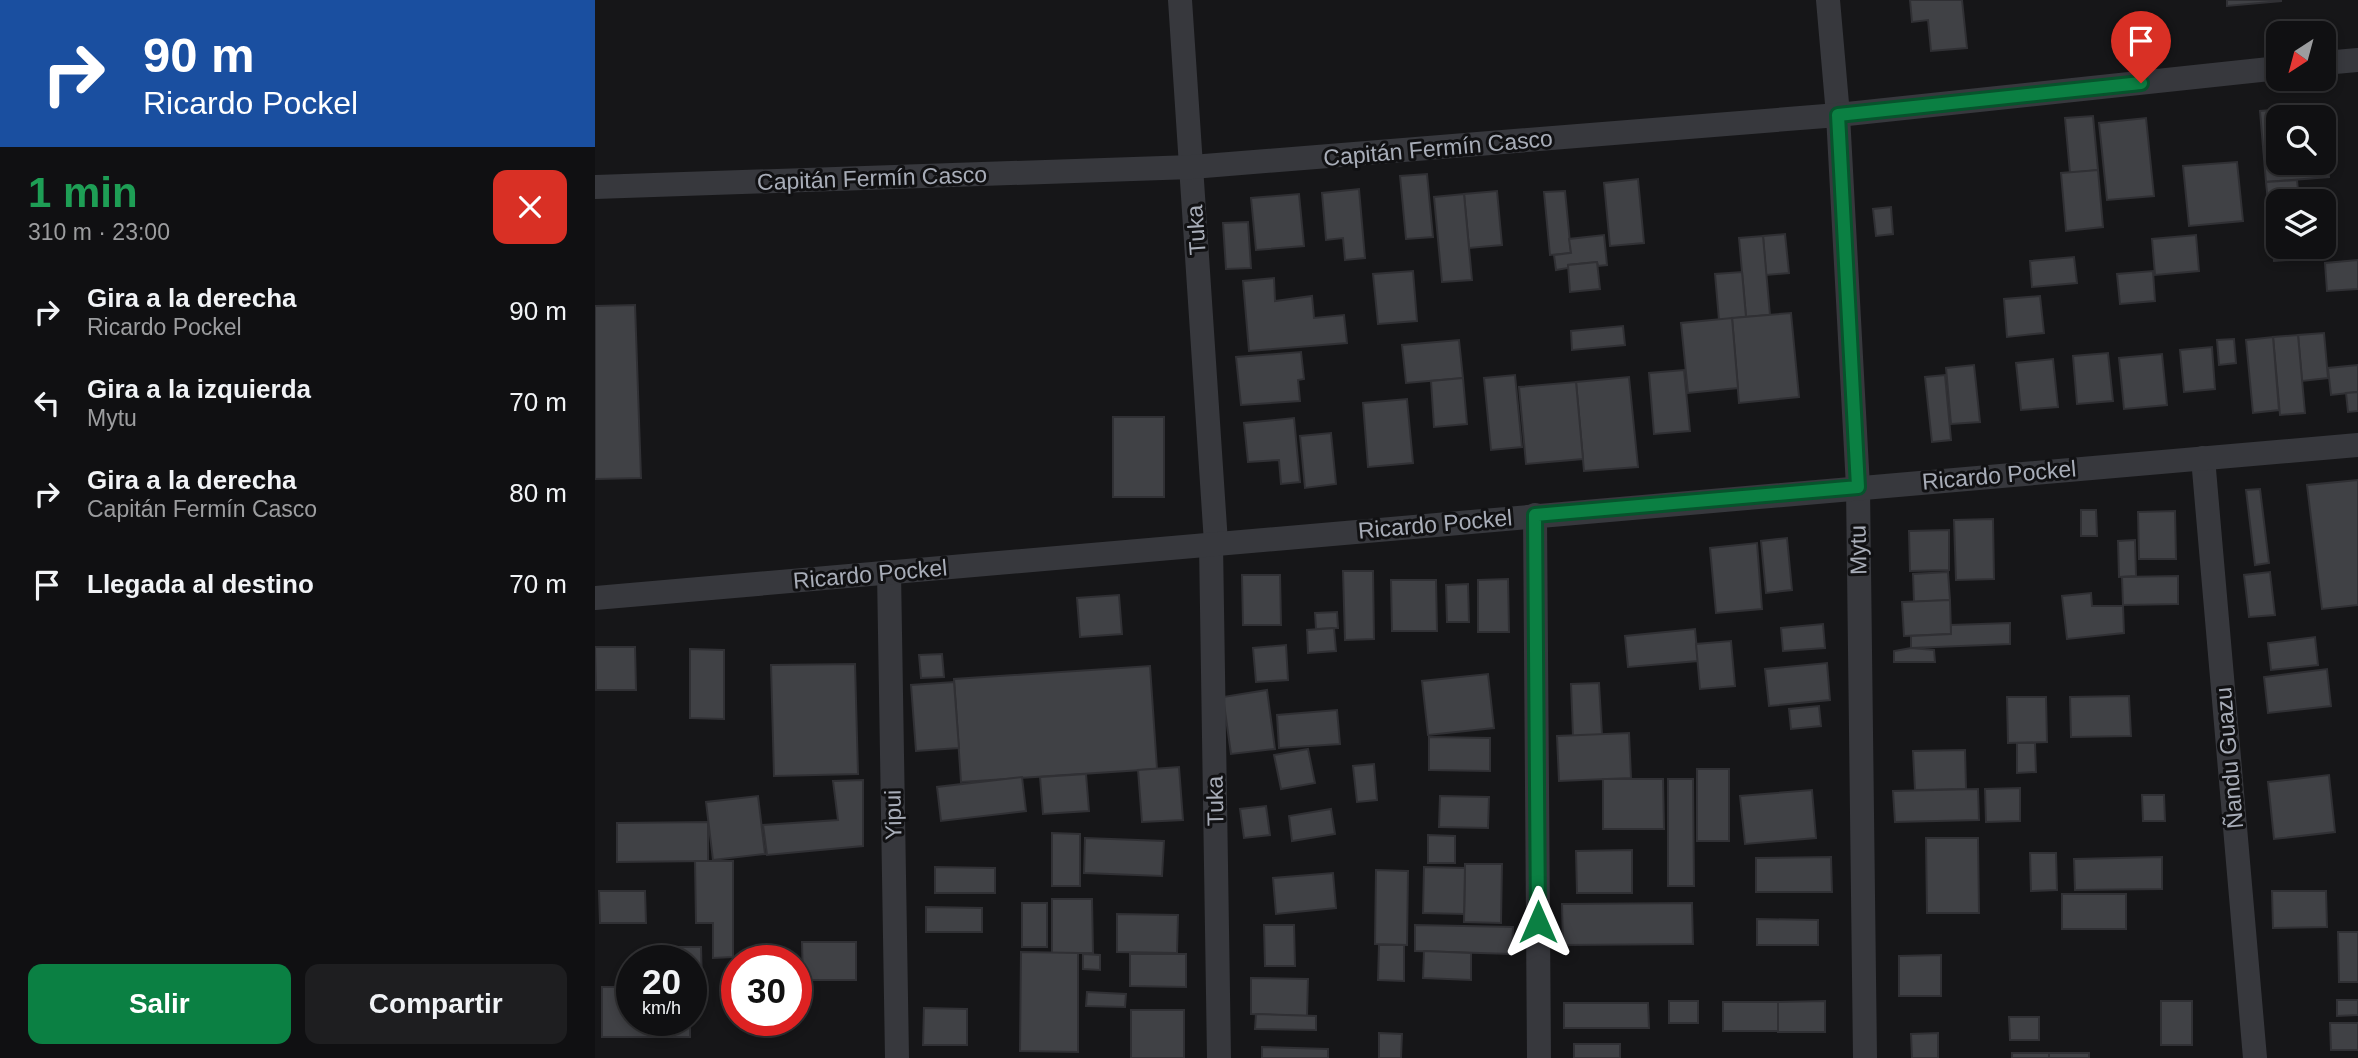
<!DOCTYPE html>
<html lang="es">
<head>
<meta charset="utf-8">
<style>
	:root { --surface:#101012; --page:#1e1e20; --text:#f1f3f6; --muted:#9c9d9f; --line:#303032; --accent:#0b8043 }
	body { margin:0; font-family:Arial,sans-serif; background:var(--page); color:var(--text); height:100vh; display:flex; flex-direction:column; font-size:26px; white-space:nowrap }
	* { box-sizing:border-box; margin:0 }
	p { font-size:23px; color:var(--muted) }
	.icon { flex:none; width:38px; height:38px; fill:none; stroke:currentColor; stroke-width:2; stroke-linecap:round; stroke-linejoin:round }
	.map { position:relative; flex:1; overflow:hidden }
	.details { display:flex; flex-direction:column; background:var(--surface); width:595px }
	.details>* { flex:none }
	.banner { background:#1a4fa0; color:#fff; overflow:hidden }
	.needle { width:46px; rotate:216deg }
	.buttons { position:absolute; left:1671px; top:21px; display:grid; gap:14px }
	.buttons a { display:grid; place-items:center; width:70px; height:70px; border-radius:14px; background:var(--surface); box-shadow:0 4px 10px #0003,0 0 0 2px var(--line); font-size:35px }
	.speed { position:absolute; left:21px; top:945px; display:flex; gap:14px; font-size:35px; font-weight:700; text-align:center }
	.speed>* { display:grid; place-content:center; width:91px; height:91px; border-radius:50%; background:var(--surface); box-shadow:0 4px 10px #0003,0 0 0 2px var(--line); line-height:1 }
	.speed small { font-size:18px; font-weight:400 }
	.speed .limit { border:10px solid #d22; background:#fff; color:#111 }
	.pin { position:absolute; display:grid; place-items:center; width:60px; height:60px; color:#fff; margin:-72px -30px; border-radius:50% 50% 50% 0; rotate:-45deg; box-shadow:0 0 7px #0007 }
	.pin .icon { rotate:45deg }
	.me { position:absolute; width:77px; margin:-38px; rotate:0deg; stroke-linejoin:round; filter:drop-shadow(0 0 5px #0008) }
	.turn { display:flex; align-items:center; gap:24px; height:147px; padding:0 28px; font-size:32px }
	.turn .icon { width:91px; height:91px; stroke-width:2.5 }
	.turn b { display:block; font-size:49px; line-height:60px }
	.round { display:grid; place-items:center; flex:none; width:74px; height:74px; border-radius:14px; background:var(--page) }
	.summary { display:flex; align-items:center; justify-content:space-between; height:119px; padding:0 28px }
	h1 { font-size:42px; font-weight:700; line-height:52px; color:#1e9e55 }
	.button { display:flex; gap:14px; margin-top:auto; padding:14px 28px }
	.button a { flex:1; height:80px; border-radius:14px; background:var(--accent); color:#fff; font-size:28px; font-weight:700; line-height:80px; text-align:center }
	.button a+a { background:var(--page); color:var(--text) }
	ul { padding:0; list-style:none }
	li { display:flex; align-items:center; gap:21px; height:91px; padding:0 28px }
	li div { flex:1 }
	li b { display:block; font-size:26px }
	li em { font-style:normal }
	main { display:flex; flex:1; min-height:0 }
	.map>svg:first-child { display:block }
</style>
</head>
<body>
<main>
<section class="details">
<div class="banner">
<div class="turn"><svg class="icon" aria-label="right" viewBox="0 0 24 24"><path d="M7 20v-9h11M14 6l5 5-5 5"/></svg><div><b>90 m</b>Ricardo Pockel</div></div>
</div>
<div class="summary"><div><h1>1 min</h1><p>310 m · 23:00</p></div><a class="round" style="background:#d93025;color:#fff"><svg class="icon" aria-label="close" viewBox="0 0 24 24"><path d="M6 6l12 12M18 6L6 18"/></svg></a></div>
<ul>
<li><svg class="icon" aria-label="right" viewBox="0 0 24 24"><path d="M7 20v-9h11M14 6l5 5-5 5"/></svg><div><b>Gira a la derecha</b><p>Ricardo Pockel</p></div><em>90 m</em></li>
<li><svg class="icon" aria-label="left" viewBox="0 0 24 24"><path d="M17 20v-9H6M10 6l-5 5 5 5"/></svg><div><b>Gira a la izquierda</b><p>Mytu</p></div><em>70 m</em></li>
<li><svg class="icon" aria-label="right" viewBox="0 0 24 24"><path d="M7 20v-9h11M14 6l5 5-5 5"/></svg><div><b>Gira a la derecha</b><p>Capitán Fermín Casco</p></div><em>80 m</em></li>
<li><svg class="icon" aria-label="arrive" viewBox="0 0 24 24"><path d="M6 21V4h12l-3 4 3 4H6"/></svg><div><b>Llegada al destino</b></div><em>70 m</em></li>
</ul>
<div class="button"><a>Salir</a><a>Compartir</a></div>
</section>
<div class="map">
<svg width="1763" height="1058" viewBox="0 0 1763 1058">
	<rect width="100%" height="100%" fill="#161618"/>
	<g fill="#404145" stroke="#303034" stroke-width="2">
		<path d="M1315,0H1367L1372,48L1336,51L1333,20L1317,22Z"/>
		<path d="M1632,0H1686V1L1632,6Z"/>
		<path d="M1727,106L1728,117H1684V163H1729V128L1734,177L1671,182L1665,111Z"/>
		<path d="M1498,116L1503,170L1475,173L1470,118Z"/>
		<path d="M1551,118L1559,196L1512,200L1504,123Z"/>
		<path d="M1642,162L1648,221L1594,226L1588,166Z"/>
		<path d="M1503,170L1508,227L1471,231L1466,173Z"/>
		<path d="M832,174L838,237L811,239L805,176Z"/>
		<path d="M1043,179L1049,243L1015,246L1009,183Z"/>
		<path d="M1702,180L1704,201H1684V247H1708L1709,259L1679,261L1671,182Z"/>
		<path d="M764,189L770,258L750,260L748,238L731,240L727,193Z"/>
		<path d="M902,191L907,245L874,248L869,194Z"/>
		<path d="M970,191L976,253L955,255L949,192Z"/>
		<path d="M704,194L709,246L661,250L656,198Z"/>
		<path d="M869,194L877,280L847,282L839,197Z"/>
		<path d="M1296,207L1298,234L1281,236L1278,209Z"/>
		<path d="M653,222L656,268L631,269L628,223Z"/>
		<path d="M1190,234L1194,273L1171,275L1168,236Z"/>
		<path d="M1009,235L1012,265L1003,266L1002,262L973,265V268L961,270L959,255L976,253L974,239Z"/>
		<path d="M1601,235L1604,271L1560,275L1557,239Z"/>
		<path d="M1168,236L1175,315L1151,317L1144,238Z"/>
		<path d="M1479,257L1482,283L1437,287L1435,261Z"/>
		<path d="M1763,260V289L1732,291L1730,263Z"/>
		<path d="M1002,262L1005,289L975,292L973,265Z"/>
		<path d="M818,271L822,321L783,324L778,274Z"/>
		<path d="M1558,271L1560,301L1525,304L1522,274Z"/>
		<path d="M1147,272L1151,317L1124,320L1120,274Z"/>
		<path d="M679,278L680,301L717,296L719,318L749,315L752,343L654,351L648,281Z"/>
		<path d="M1445,296L1449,333L1412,337L1409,299Z"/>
		<path d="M40,305L46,478L0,479V306Z"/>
		<path d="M1196,313L1204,397L1144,403L1137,318Z"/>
		<path d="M1137,318L1143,388L1093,393L1086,323Z"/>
		<path d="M1028,326L1030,345L977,350L976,331Z"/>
		<path d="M1729,333L1733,378L1707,381L1703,335Z"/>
		<path d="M1703,335L1710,413L1685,415L1678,337Z"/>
		<path d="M1678,337L1684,410L1658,413L1651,340Z"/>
		<path d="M1639,339L1641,363L1624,365L1622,340Z"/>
		<path d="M864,340L868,378L811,383L807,345Z"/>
		<path d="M1617,347L1620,389L1589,392L1585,350Z"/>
		<path d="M706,352L709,379L703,380L705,401L646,405L641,357Z"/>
		<path d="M1513,353L1518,401L1482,404L1478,356Z"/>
		<path d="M1567,354L1572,405L1529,409L1524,358Z"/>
		<path d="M1458,359L1463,407L1426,410L1421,363Z"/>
		<path d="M1379,365L1385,422L1356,424L1351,368Z"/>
		<path d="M1763,365V392L1736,395L1733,368Z"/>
		<path d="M1089,370L1095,431L1059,434L1054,373Z"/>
		<path d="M920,375L927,447L896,450L889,378Z"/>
		<path d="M1350,375L1356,440L1337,442L1330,377Z"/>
		<path d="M1034,377L1043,467L989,471L981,382Z"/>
		<path d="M868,378L872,424L839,427L836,381Z"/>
		<path d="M981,382L988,459L931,464L924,387Z"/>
		<path d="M1763,392V411L1753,412L1751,393Z"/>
		<path d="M812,399L818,463L773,467L768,403Z"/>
		<rect x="518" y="417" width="51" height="80"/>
		<path d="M699,418L705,482L686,484L684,460L653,462L649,423Z"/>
		<path d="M736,433L741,484L710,488L705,436Z"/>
		<path d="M1763,480V605L1727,609L1712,485Z"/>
		<path d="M1665,489L1674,563L1660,565L1651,490Z"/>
		<path d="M1486,510H1501L1502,536H1486Z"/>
		<path d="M1580,511L1581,559H1544L1543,512Z"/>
		<path d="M1398,519L1399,579L1361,580L1359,520Z"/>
		<path d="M1354,530V570L1315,571L1314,531Z"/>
		<path d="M1192,538L1197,590L1171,593L1166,541Z"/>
		<path d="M1540,540L1541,576L1524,577L1523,541Z"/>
		<path d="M1162,543L1167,609L1121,613L1115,548Z"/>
		<path d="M748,571H778L779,639L750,640Z"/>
		<path d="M1353,572L1355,600L1319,602L1318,574Z"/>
		<path d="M1675,572L1680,615L1654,617L1649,575Z"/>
		<path d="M647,575H685L686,625H648Z"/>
		<path d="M1583,576V604L1528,605L1527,577Z"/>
		<path d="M913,579L914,632H883V580Z"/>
		<path d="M796,580H841L842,631H797Z"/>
		<path d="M873,584L874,622H852L851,585Z"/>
		<path d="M1496,593L1497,606H1528L1529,633L1472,639L1467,596Z"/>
		<path d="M524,595L527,634L485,637L482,598Z"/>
		<path d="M1355,600L1356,634L1309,636L1307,602Z"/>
		<path d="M742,612L743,628L721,629L720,613Z"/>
		<path d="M1415,623V644L1316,648V636L1356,634V625Z"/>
		<path d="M1228,624L1230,648L1188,651L1186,628Z"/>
		<path d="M739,628L741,651L713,653L712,630Z"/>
		<path d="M1100,629L1103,661L1033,667L1030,636Z"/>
		<path d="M1720,637L1723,665L1676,670L1673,643Z"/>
		<path d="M1136,641L1140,686L1105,689L1101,644Z"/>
		<path d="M691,645L693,680L661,682L658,648Z"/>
		<path d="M0,647H40L41,690H1Z"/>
		<path d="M1316,648L1339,650L1340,662H1299V651Z"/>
		<path d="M95,649L129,650V719L95,718Z"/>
		<path d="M347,654L349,677L326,678L324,655Z"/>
		<path d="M1232,663L1235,700L1174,706L1170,669Z"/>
		<path d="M260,664L263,774L179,776L176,665Z"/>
		<path d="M555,666L562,769L366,782L359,679Z"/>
		<path d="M1732,669L1736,706L1673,713L1669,677Z"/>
		<path d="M893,674L899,728L833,735L827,681Z"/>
		<path d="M359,682L364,748L321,751L316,685Z"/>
		<path d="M1004,683L1007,735L978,736L976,684Z"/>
		<path d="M672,690L680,749L636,754L628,697Z"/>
		<path d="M1534,696L1536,736L1476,737L1475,697Z"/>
		<path d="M1412,697H1451L1452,742L1413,743Z"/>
		<path d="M1224,706L1226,726L1196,729L1194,709Z"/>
		<path d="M742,710L745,744L684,748L682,715Z"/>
		<path d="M1034,733L1036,778L964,781L962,736Z"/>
		<path d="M834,737L895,738V771L834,770Z"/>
		<path d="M1422,743H1440L1441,772L1422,773Z"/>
		<path d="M713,749L720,783L686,789L679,755Z"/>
		<path d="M1370,750L1371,789L1320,790L1318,751Z"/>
		<path d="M779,764L782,800L762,802L758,766Z"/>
		<path d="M584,767L588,820L547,822L543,770Z"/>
		<rect x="1102" y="769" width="32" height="72"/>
		<path d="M491,774L494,811L448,814L445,777Z"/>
		<path d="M1734,775L1740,832L1679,839L1673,782Z"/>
		<path d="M427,777L431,811L346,821L342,787Z"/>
		<path d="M1008,779H1068L1069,829H1008Z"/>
		<path d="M1073,779H1098L1099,886H1073Z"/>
		<path d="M268,780V846L172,855L168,825L243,820L238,781Z"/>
		<path d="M1425,788V821L1391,822L1390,789Z"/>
		<path d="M1383,789L1384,820L1300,822L1298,791Z"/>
		<path d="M1217,790L1221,838L1150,844L1145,796Z"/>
		<path d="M1547,795H1569L1570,821H1548Z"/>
		<path d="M163,796L170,854L118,860L111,802Z"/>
		<path d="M845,796L894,797L893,828L844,827Z"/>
		<path d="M671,806L675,835L649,838L645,809Z"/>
		<path d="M736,809L740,834L697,841L694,816Z"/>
		<path d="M113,822V861L22,862V823Z"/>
		<path d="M457,833L485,834V886H457Z"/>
		<path d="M833,835L860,836V863H833Z"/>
		<path d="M490,838L569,841L567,876L489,873Z"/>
		<path d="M1331,838H1383L1384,913H1332Z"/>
		<path d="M1037,850V893H982L981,851Z"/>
		<path d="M1435,853H1461L1462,890L1436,891Z"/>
		<path d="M1236,857L1237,892H1161V858Z"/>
		<path d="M1567,857V889L1480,890L1479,859Z"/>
		<path d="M100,861H138V957L118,958V923H101Z"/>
		<path d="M870,864H907L906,923L869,922Z"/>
		<path d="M340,867L400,868V893H340Z"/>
		<path d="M829,867L870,868L869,914L828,913Z"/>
		<path d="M781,870L813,871L812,945L780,944Z"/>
		<path d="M738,873L741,908L681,914L678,878Z"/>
		<path d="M4,891H50L51,923H5Z"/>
		<path d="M1677,891H1731L1732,927L1678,928Z"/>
		<rect x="1467" y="894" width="64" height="35"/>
		<path d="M457,899H497L498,953H457Z"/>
		<rect x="427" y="903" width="25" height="44"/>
		<path d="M1097,903L1098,944L968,945L967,904Z"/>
		<path d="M331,907L387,908V932H331Z"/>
		<path d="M522,914L583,915L582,953L522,952Z"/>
		<path d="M1162,919L1223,920V945H1162Z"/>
		<path d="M669,925H699L700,966H670Z"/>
		<path d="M820,925L918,927L917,954L820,951Z"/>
		<path d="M1743,932H1763V982H1744Z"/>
		<path d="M207,942H261V980H208Z"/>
		<path d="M784,945H809V981L783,980Z"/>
		<path d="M84,947H106L107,984H96V961H84Z"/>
		<path d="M829,951L876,953V980L828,978Z"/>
		<path d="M426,952L483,953V1052L425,1051Z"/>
		<path d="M488,954L505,955V970L488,969Z"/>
		<path d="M535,954H591V987L535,986Z"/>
		<path d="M1346,955V996H1304V956Z"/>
		<path d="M656,978L713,979L712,1016L656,1014Z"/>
		<path d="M7,987H37V1020H95V1037H7Z"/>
		<path d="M492,992L531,994L530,1007L491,1006Z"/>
		<path d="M1742,1000H1763V1015L1742,1016Z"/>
		<rect x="1074" y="1001" width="29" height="22"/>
		<path d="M1230,1001V1032H1183V1002Z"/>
		<rect x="1566" y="1001" width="31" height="44"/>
		<rect x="1128" y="1002" width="55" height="29"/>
		<path d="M969,1003H1053L1054,1028H969Z"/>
		<path d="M329,1008L372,1009V1045H328Z"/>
		<rect x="536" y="1010" width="53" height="48"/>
		<path d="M661,1014L721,1016V1030L660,1029Z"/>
		<path d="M1414,1017H1444V1040H1415Z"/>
		<path d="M1735,1023H1763V1050H1736Z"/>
		<path d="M784,1033L807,1034L806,1058H784Z"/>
		<path d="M1343,1033V1058H1317L1316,1034Z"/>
		<rect x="979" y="1044" width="46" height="14"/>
		<path d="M667,1047L733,1049V1058H667Z"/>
		<rect x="1417" y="1053" width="37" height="5"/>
		<rect x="1454" y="1053" width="40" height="5"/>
	</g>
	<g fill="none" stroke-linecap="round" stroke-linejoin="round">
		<g stroke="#37383d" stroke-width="24">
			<path d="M585,0L621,543"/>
			<path d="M1233,0L1243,115L1263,487L1270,1058"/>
			<path d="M1729,63L1763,60"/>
			<path d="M0,187L597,167L1243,115L1684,68"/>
			<path d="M1608,458L1660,1058"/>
			<path d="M940,515L944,1058"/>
			<path d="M616,544L624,1058"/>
			<path d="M294,572L302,1058"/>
			<path d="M0,598L1763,445"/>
		</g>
	</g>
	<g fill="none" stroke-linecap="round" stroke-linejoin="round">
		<g stroke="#07532c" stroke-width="18">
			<path id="route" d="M943,922L940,515L1263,487L1243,115L1546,83"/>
		</g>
		<use href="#route" stroke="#0b8043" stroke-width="12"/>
	</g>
	<g text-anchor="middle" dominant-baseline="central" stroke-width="6" stroke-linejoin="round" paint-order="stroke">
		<g font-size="23" fill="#a8adb8" stroke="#111113">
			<text transform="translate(843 148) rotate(-5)">Capitán Fermín Casco</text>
			<text transform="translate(277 178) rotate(-2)">Capitán Fermín Casco</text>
			<text transform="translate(601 230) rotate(-94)">Tuka</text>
			<text transform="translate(1404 475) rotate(-5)">Ricardo Pockel</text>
			<text transform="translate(840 524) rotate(-5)">Ricardo Pockel</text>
			<text transform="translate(1263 550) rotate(-91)">Mytu</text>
			<text transform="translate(275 574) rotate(-5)">Ricardo Pockel</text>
			<text transform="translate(1634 758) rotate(-95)">Ñandu Guazu</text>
			<text transform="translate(620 801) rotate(-91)">Tuka</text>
			<text transform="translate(298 815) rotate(-91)">Yipui</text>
		</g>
	</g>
</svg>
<div class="buttons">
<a><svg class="needle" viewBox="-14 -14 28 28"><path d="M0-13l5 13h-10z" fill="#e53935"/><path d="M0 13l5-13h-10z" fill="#9c9d9f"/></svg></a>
<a><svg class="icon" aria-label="search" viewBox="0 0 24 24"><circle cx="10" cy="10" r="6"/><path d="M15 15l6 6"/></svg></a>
<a><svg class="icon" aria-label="layers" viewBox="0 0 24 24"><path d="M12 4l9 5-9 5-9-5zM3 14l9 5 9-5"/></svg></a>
</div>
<div class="speed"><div>20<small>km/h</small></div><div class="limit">30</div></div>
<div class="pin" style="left:1546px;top:83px;background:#d93025"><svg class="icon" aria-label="arrive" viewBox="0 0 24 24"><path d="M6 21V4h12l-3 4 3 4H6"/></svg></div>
<svg class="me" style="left:943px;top:922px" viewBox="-20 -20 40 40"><path d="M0-17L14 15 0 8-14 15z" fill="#0b8043" stroke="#fff" stroke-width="4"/></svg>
</div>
</main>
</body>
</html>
